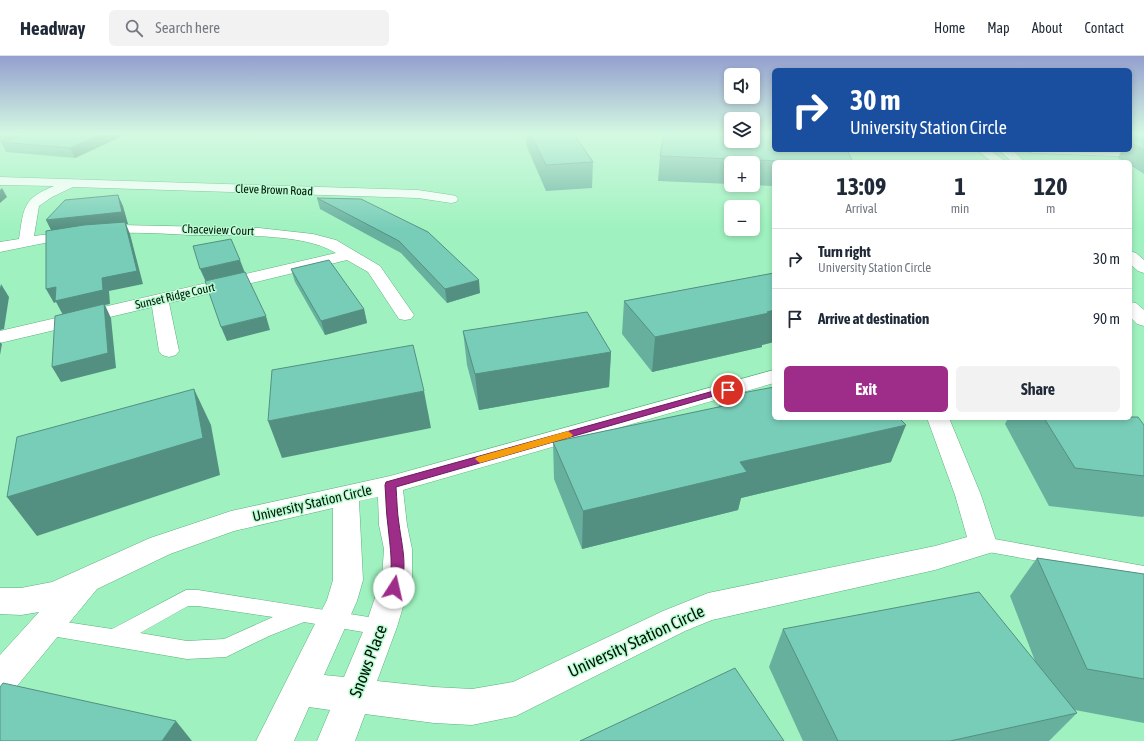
<!DOCTYPE html>
<html lang="en">
<head>
<meta charset="utf-8">
<style>
	:root { --surface:#fff; --page:#f2f2f3; --text:#1f2937; --muted:#747a83; --line:#e0e1e3; --accent:#9e2d8a }
	body { margin:0; font-family:"Asap Condensed",sans-serif; background:var(--page); color:var(--text); height:100vh; display:flex; flex-direction:column; font-size:15px; white-space:nowrap }
	* { box-sizing:border-box; margin:0 }
	p { font-size:13px; color:var(--muted) }
	.icon { flex:none; width:22px; height:22px; fill:none; stroke:currentColor; stroke-width:2; stroke-linecap:round; stroke-linejoin:round }
	.map { position:relative; flex:1; overflow:hidden }
	.details { position:absolute; left:772px; top:104px; width:360px; height:260px; display:flex; flex-direction:column; background:var(--surface); border-radius:6px; box-shadow:0 2px 6px #0003 }
	.details>* { flex:none }
	.guide { position:absolute; left:772px; top:12px; width:360px; height:84px; border-radius:6px; box-shadow:0 2px 6px #0003; background:#1a4fa0; color:#fff; overflow:hidden }
	.controls { position:absolute; left:724px; top:12px; display:grid; gap:8px }
	.controls a { display:grid; place-items:center; width:36px; height:36px; border-radius:6px; background:var(--surface); box-shadow:0 2px 6px #0003; font-size:20px }
	.pin { position:absolute; display:grid; place-items:center; width:34px; height:34px; color:#fff; margin:-17px; border:2px solid #fff; border-radius:50%; box-shadow:0 1px 4px #0007 }
	.me { position:absolute; width:44px; margin:-22px; rotate:10deg; stroke-linejoin:round; filter:drop-shadow(0 0 3px #0008) }
	.turn { display:flex; align-items:center; gap:14px; height:84px; padding:0 12px; font-size:18px }
	.turn .icon { width:52px; height:52px; stroke-width:2.5 }
	.turn b { display:block; font-size:28px; line-height:34px }
	.eta { display:flex; justify-content:space-evenly; align-items:center; height:68px; text-align:center }
	.eta b { font-size:24px; font-weight:700; line-height:28px }
	.cta { display:flex; gap:8px; margin-top:auto; padding:8px 12px }
	.cta a { flex:1; height:46px; border-radius:6px; background:var(--accent); color:#fff; font-size:16px; font-weight:700; line-height:46px; text-align:center }
	.cta a+a { background:var(--page); color:var(--text) }
	ul { padding:0; list-style:none }
	li { display:flex; align-items:center; gap:12px; height:60px; padding:0 12px; border-top:1px solid var(--line) }
	li div { flex:1 }
	li b { display:block; font-size:15px }
	li em { font-style:normal }
	header { display:flex; align-items:center; gap:24px; box-sizing:border-box; height:56px; padding:0 20px; background:var(--surface); border-bottom:1px solid var(--line) }
	header strong { font-size:19px }
	nav { display:flex; gap:22px; margin-inline-start:auto; font-size:14px }
	.search { width:280px; height:36px; background:var(--page); display:flex; align-items:center; gap:10px; box-sizing:border-box; padding:0 14px; border-radius:6px; color:var(--muted); font-size:15px }
	.map>svg:first-child { display:block }
</style>
</head>
<body>
<header>
<strong>Headway</strong>
<div class="search"><svg class="icon" aria-label="search" viewBox="0 0 24 24"><circle cx="10" cy="10" r="6"/><path d="M15 15l6 6"/></svg>Search here</div>
<nav><a>Home</a><a>Map</a><a>About</a><a>Contact</a></nav>
</header>
<div class="map">
<svg width="1144" height="685" viewBox="0 0 1144 685">
	<rect width="100%" height="100%" fill="#9ff2bf"/>
	<g fill="none" stroke-linecap="round" stroke-linejoin="round">
		<g stroke="#5daf7f" stroke-width="1">
			<g id="service">
				<path d="M983,481L1144,510V524L983,495L977,493L975,488L977,483Z"/>
				<path d="M186,534H198L381,563L388,565L390,571L388,577L381,579L304,566L269,580L226,601L187,603L46,579L39,577L37,571L39,565L46,563L112,573ZM188,550H198L273,561L224,583L187,585L140,577Z"/>
			</g>
		</g>
		<g stroke="#5daf7f" stroke-width="1">
			<g id="minor">
				<path d="M1026,94L1144,95V101L1032,97Z"/>
				<path d="M0,121L418,134L451,139L456,140L458,143L456,146L451,147L418,142L73,131L52,141L39,150L34,180L120,169L259,172L313,178L336,184L380,210L414,259L411,263L405,264L399,263L368,216L347,204L169,247L179,295L176,299L169,301L162,299L159,295L152,251L0,287V275L336,197C303,176 230,180 190,179C167,178 143,176 120,177C80,179 39,188 0,196V186L19,183C24,152 22,143 54,130L0,129Z"/>
				<path d="M774,314V327L403,434L407,469L412,493V521L397,571L377,625L434,631L472,633L513,626L663,555L708,537L935,490L967,481L955,439L927,362H949L981,439L997,488L993,496L935,514L712,564L685,575L516,660L472,669L434,667L365,658L355,685H317L330,654L309,651L294,685H256L327,544L333,524V452L234,475L170,498L97,533L12,636L0,641V599L39,556L21,559L0,558V532H21L52,526L150,482L231,455L390,420ZM378,441L379,469L384,493L382,521L365,571L344,621L324,619L357,545L363,524L359,445Z"/>
			</g>
		</g>
		<g stroke="#5daf7f" stroke-width="1">
			<g id="primary">
				<path d="M977,94H990L1006,106H992Z"/>
				<path d="M999,94H1012L1025,106H1012Z"/>
				<path d="M1130,195L1136,197L1144,204V217L1138,215L1130,208Z"/>
				<path d="M1130,246L1136,247L1144,254V270L1137,268L1130,261Z"/>
			</g>
		</g>
		<use href="#service" fill="#fff" fill-rule="evenodd"/>
		<use href="#minor" fill="#fff" fill-rule="evenodd"/>
		<use href="#primary" fill="#fff" fill-rule="evenodd"/>
	</g>
	<g fill="#67b09e">
		<path d="M0,77H129L75,102L6,96L1,86L4,85H0Z"/>
		<path d="M526,77H573L593,106L592,132L546,135L526,89Z"/>
		<path d="M664,77H731L853,106H774V130L750,129H753V107H731V128L658,125L660,100Z"/>
		<path d="M1130,77H1144V118L1130,109V106H1125L1118,102L1122,94H1130Z"/>
		<path d="M317,142L361,143L480,237L447,247L401,197L320,153Z"/>
		<path d="M291,213L364,253L367,267L325,279L295,226Z"/>
		<path d="M774,217V286L762,289V291L652,316L622,278L624,245Z"/>
		<path d="M463,275L611,296L609,331L479,354L467,309Z"/>
		<path d="M721,341L891,406L741,442L738,454L582,493L554,423L553,386L719,351Z"/>
		<path d="M1006,362H1130L1144,369V460L1143,461L1049,450L1005,368L1007,364Z"/>
		<path d="M1037,502L1144,518V667L1075,654L1077,657L1049,685H803L769,611L783,573L1035,605L1010,540Z"/>
	</g>
	<g fill="#549081">
		<path d="M104,77H129L75,102L70,92Z"/>
		<path d="M2,132L7,141L0,147V134Z"/>
		<path d="M118,139L123,150L128,168H126L130,178L143,228L109,235L110,248L105,249L111,262L116,312L61,326L52,311L63,259L56,246L54,247L46,233L52,176L46,164Z"/>
		<path d="M240,204L245,217L206,226L200,213Z"/>
		<path d="M479,224L480,237L447,247L445,233Z"/>
		<path d="M1,228L9,241L4,273L0,274V232Z"/>
		<path d="M364,253L367,267L325,279L321,265Z"/>
		<path d="M774,254V286L762,289V291L652,316L655,281Z"/>
		<path d="M266,260L270,274L227,285L221,271Z"/>
		<path d="M0,286L2,288L0,299Z"/>
		<path d="M611,296L609,331L479,354L475,318Z"/>
		<path d="M194,333L211,369L220,419L37,480L7,441Z"/>
		<path d="M424,335L431,372L282,402L268,365Z"/>
		<path d="M906,369L891,406L741,442L738,454L582,493L583,455L740,406Z"/>
		<path d="M176,665L192,685H162Z"/>
	</g>
	<g fill="#78cdb8" stroke="#549081">
		<path d="M4,77H104L70,92L1,86L21,80Z"/>
		<path d="M530,77H573L593,106L546,109Z"/>
		<path d="M664,77H731V85H753V77H774V94H847L853,106H805L660,100Z"/>
		<path d="M1130,84L1144,85V94L1130,86Z"/>
		<path d="M118,139L122,156L46,164L65,144Z"/>
		<path d="M317,142L361,143L428,176L479,224L445,233L399,185Z"/>
		<path d="M125,166L137,215L102,222L103,234L55,245L56,231L46,233V175L84,169Z"/>
		<path d="M231,183L240,204L200,213L193,190Z"/>
		<path d="M329,204L364,253L321,265L291,213Z"/>
		<path d="M245,216L266,260L221,271L205,225Z"/>
		<path d="M774,217V254L767,256L769,257L655,281L624,245Z"/>
		<path d="M104,248L108,297L52,311L55,260Z"/>
		<path d="M587,256L611,296L475,318L463,275Z"/>
		<path d="M413,289L424,335L268,365L272,314Z"/>
		<path d="M774,331V362H899L906,369L740,406L747,416L583,455L553,386L728,349L721,341Z"/>
		<path d="M194,333L203,382L7,441L17,381Z"/>
		<path d="M1130,361H1138L1144,369V420L1075,412L1044,362H1130Z"/>
		<path d="M1037,502L1144,518V623L1087,613Z"/>
		<path d="M979,536L1077,657L950,685H838L783,573Z"/>
		<path d="M735,612L784,685H580Z"/>
		<path d="M3,627L176,665L162,685H0V631Z"/>
	</g>
	<linearGradient id="sky" x2="0" y2="1"><stop stop-color="#949fcf"/><stop offset="0.45" stop-color="#d4f9e2"/><stop offset="1" stop-color="#d4f9e2" stop-opacity="0"/></linearGradient>
	<rect width="1144" height="173" fill="url(#sky)"/>
	<path fill="#9e2d8a" stroke="#671d5a" d="M728,331L731,332V335L396,431C397,444 397,456 399,468C402,491 409,514 398,536L394,537L389,536L388,532C394,511 390,491 388,470C386,456 386,442 385,429L386,426Z"/>
	<path fill="#f59e0b" d="M568,375L573,379L571,381L480,407L475,403L477,401Z"/>
	<g text-anchor="middle" dominant-baseline="central" stroke-width="3" stroke-linejoin="round" paint-order="stroke">
		<g font-size="12" fill="#001508" stroke="#bafcd2">
			<text transform="translate(274 134) rotate(2)">Cleve Brown Road</text>
			<text transform="translate(218 174) rotate(2)">Chaceview Court</text>
			<text transform="translate(175 240) rotate(-13)">Sunset Ridge Court</text>
		</g>
		<g font-size="14" fill="#001508" stroke="#bafcd2">
			<text transform="translate(312 447) rotate(-13)">University Station Circle</text>
		</g>
		<g font-size="17" fill="#001508" stroke="#bafcd2">
			<text transform="translate(636 585) rotate(-25)">University Station Circle</text>
			<text transform="translate(368 605) rotate(-69)">Snows Place</text>
		</g>
	</g>
</svg>
<div class="controls">
<a><svg class="icon" aria-label="sound" viewBox="0 0 24 24"><path d="M4 9h4l5-4v14l-5-4H4zM17 9q2 3 0 6"/></svg></a>
<a><svg class="icon" aria-label="layers" viewBox="0 0 24 24"><path d="M12 4l9 5-9 5-9-5zM3 14l9 5 9-5"/></svg></a>
<a>+</a>
<a>−</a>
</div>
<div class="pin" style="left:728px;top:334px;background:#d93025"><svg class="icon" aria-label="arrive" viewBox="0 0 24 24"><path d="M6 21V4h12l-3 4 3 4H6"/></svg></div>
<svg class="me" style="left:394px;top:532px" viewBox="-20 -20 40 40"><circle r="19" fill="#fff"/><path d="M0-13L10 11 0 6-10 11z" fill="#9e2d8a"/></svg>
<div class="guide">
<div class="turn"><svg class="icon" aria-label="right" viewBox="0 0 24 24"><path d="M7 20v-9h11M14 6l5 5-5 5"/></svg><div><b>30 m</b>University Station Circle</div></div>
</div>
<section class="details">
<div class="eta">
<div><b>13:09</b><p>Arrival</p></div>
<div><b>1</b><p>min</p></div>
<div><b>120</b><p>m</p></div>
</div>
<ul>
<li><svg class="icon" aria-label="right" viewBox="0 0 24 24"><path d="M7 20v-9h11M14 6l5 5-5 5"/></svg><div><b>Turn right</b><p>University Station Circle</p></div><em>30 m</em></li>
<li><svg class="icon" aria-label="arrive" viewBox="0 0 24 24"><path d="M6 21V4h12l-3 4 3 4H6"/></svg><div><b>Arrive at destination</b></div><em>90 m</em></li>
</ul>
<div class="cta"><a>Exit</a><a>Share</a></div>
</section>
</div>
</body>
</html>
